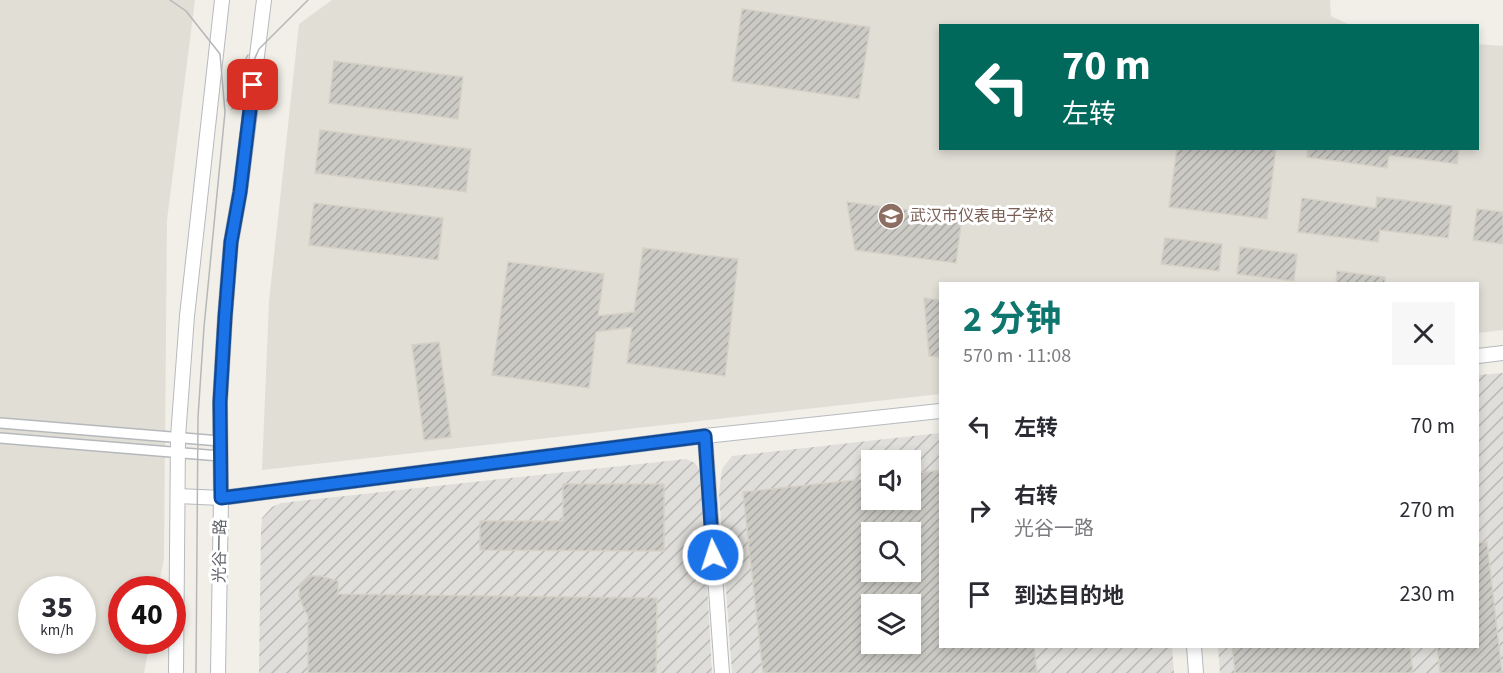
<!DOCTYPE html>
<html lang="zh">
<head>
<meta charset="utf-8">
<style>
	:root { --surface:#fff; --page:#f7f7f7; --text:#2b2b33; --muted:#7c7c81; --accent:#0f766e }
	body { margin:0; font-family:"Source Sans 3","Noto Sans SC",sans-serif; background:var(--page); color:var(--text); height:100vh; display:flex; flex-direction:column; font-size:22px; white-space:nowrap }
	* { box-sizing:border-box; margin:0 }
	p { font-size:20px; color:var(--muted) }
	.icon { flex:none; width:33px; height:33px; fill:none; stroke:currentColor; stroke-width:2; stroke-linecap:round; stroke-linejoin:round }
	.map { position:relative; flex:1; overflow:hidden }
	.panel { position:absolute; left:939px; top:282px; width:540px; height:366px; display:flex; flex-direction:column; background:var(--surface); border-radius:0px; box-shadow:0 3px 9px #0003 }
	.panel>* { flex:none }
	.top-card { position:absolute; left:939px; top:24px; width:540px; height:126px; border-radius:0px; box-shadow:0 3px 9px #0003; background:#00695c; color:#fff; overflow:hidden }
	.buttons { position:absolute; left:861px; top:450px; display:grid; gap:12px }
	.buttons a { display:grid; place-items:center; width:60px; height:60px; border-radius:0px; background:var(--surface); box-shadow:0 3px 9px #0003; font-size:30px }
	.speed { position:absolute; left:18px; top:576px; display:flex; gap:12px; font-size:30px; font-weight:700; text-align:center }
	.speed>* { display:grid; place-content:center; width:78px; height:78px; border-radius:50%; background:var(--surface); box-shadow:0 3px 9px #0003; line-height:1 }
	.speed small { font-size:15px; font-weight:400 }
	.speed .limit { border:9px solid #d22; background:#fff; color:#111 }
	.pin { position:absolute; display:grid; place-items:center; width:51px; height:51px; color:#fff; margin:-26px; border-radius:12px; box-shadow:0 3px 9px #0006 }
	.me { position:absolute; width:66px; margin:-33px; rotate:356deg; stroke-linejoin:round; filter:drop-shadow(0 0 4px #0008) }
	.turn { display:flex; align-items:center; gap:21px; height:126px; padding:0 24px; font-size:27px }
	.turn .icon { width:78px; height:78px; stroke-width:2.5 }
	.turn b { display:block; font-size:42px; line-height:51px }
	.round { display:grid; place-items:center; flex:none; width:63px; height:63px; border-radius:0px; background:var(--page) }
	.headline { display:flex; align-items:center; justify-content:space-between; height:102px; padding:0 24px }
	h1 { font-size:36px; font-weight:700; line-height:45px; color:var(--accent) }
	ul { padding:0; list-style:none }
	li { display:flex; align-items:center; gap:18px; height:84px; padding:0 24px }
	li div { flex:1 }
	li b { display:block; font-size:22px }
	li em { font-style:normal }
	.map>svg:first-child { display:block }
</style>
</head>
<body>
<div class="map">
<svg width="1503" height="673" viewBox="0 0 1503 673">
	<defs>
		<pattern id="industrial-furrows" width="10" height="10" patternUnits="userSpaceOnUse" patternTransform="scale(1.5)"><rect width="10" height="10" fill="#e0deda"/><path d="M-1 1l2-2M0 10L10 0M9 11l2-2" fill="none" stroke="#b9b8b5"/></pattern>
		<pattern id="building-hatch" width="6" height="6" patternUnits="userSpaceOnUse" patternTransform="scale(1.5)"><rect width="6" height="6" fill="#cccac5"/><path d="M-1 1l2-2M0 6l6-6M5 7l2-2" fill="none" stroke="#a9a8a4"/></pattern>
	</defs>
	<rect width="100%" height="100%" fill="#f1efe8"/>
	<g fill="url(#industrial-furrows)" fill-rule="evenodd">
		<path d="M1503,373V673H1220L1218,647L1478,646V375Z"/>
		<path d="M940,433V646L1172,647L1174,673H732L719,493L722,469L732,456ZM872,460H910V500H872ZM872,532H910V572H872ZM872,604H910V644H872Z"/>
		<path d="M686,459L695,463L701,472L712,673H259L261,531L262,518L272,507L281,503Z"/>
	</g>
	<g fill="#e1ded6" fill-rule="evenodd">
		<path d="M0,0H195L167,220L164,558L158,589L122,590V640L150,641L144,673H0ZM32,590H82V640H32Z"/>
		<path d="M332,0H1330L1331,16L1350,25L940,26V148H1478V44L1503,46V330L1478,333V284H940V394L262,470L269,301L299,24Z"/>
	</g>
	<g fill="url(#building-hatch)" stroke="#d6d1c6" stroke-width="1.5" fill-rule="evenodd">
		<path d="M742,9L870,27L859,99L732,81Z"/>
		<path d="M334,61L463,77L458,119L329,103Z"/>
		<path d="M320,130L471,149L466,192L315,173Z"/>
		<path d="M1177,148H1276L1267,219L1169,207Z"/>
		<path d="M1308,148H1459L1457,164L1389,155L1387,168L1307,157Z"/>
		<path d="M1377,197L1452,206L1448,238L1380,230L1378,242L1298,232L1302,198L1376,208Z"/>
		<path d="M847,202L962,217L956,263L855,250Z"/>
		<path d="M314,203L443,218L438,260L309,245Z"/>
		<path d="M1477,209L1503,212V244L1473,240Z"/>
		<path d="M1165,238L1222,244L1219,271L1161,264Z"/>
		<path d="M1240,247L1297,254L1294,281L1237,274Z"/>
		<path d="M643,248L738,259L725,376L627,363L632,327L596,332L589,388L492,375L508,262L604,274L598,316L634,312Z"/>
		<path d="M1337,271L1385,277V284H1336Z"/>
		<path d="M924,298L940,300V357L929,356Z"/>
		<path d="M439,342L451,437L424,440L412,345Z"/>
		<path d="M940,470V646H1034L1037,673H763L743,492L872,478V500H910V474ZM872,532H910V572H872ZM872,604H910V644H872Z"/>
		<path d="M563,484H664V551L480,550V521H563Z"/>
		<path d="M1487,542L1502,673H1440L1437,646H1478V543Z"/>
		<path d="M308,576H321L338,581V594L657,598L656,673H308V616L304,609L299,596L300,584Z"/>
		<path d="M1232,646H1410L1413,673H1235Z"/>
	</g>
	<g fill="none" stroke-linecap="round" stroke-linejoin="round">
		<g stroke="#b5b8bc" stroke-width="12">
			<g id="street">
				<path d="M0,423L220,441"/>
				<path d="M0,438L220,456"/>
			</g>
		</g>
		<g stroke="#b6babf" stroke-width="16">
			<g id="secondary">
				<path d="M1478,356L1503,353"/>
				<path d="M705,436L722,673"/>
				<path d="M178,496L221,498L705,436L940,411"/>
				<path d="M1194,646L1196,673"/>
				<path d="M176,673L178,437L187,316L222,0"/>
				<path d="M218,673L221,498L220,402L225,317L231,242L240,192L264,0"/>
			</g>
		</g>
		<use href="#street" stroke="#fff" stroke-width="9"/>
		<use href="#secondary" stroke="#fff" stroke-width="14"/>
		<g stroke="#b6b7b8" stroke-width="1.5">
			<path d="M170,0L186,11L220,54L225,112L204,327L198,417L196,673"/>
			<path d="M227,101L230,88L248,55"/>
			<path d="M232,109L259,49L308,0"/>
		</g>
	</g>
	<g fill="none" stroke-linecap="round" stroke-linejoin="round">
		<g stroke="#114b97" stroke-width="15">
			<path id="route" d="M253,85L240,192L231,242L225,317L220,402L221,498L705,436L713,555"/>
		</g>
		<use href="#route" stroke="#1a73e8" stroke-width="10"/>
	</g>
	<defs>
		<g id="university-disc" transform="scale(1.35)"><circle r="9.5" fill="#8d6e63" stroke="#fff"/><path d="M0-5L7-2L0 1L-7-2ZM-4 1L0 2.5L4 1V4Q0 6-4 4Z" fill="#fff"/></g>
	</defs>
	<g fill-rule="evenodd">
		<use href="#university-disc" x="891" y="216"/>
	</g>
	<g text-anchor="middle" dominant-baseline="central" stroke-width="6" stroke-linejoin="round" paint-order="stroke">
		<g font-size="16" fill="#785e54" stroke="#fff" text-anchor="start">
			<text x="910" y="216">武汉市仪表电子学校</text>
		</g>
		<g font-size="16" fill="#5f6368" stroke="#fff">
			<text transform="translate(220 551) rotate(-89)">光谷一路</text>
		</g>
	</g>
</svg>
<div class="buttons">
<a><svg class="icon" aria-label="sound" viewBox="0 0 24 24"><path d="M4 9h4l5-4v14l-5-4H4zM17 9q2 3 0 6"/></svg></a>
<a><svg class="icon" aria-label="search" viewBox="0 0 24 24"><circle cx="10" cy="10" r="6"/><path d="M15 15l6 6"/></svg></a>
<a><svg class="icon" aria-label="layers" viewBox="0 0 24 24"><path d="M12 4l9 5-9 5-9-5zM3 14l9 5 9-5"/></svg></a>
</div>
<div class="speed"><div>35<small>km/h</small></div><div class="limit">40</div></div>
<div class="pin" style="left:253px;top:85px;background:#d93025"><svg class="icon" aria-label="arrive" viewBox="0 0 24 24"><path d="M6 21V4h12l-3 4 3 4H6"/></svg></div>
<svg class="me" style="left:713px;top:555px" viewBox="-20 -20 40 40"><circle r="17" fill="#1a73e8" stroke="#fff" stroke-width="3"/><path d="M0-11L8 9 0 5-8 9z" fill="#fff"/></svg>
<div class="top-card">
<div class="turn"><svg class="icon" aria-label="left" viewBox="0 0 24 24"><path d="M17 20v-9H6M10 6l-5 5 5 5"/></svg><div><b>70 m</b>左转</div></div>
</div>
<section class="panel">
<div class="headline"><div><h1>2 分钟</h1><p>570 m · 11:08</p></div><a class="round"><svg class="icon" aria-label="close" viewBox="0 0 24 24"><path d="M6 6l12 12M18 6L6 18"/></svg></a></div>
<ul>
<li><svg class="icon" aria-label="left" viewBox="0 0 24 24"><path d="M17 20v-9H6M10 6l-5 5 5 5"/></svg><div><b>左转</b></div><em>70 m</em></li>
<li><svg class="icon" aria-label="right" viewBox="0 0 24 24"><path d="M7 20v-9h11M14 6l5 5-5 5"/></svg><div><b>右转</b><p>光谷一路</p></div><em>270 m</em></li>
<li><svg class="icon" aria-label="arrive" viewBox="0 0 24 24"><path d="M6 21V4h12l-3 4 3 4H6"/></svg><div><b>到达目的地</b></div><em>230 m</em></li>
</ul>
</section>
</div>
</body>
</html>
